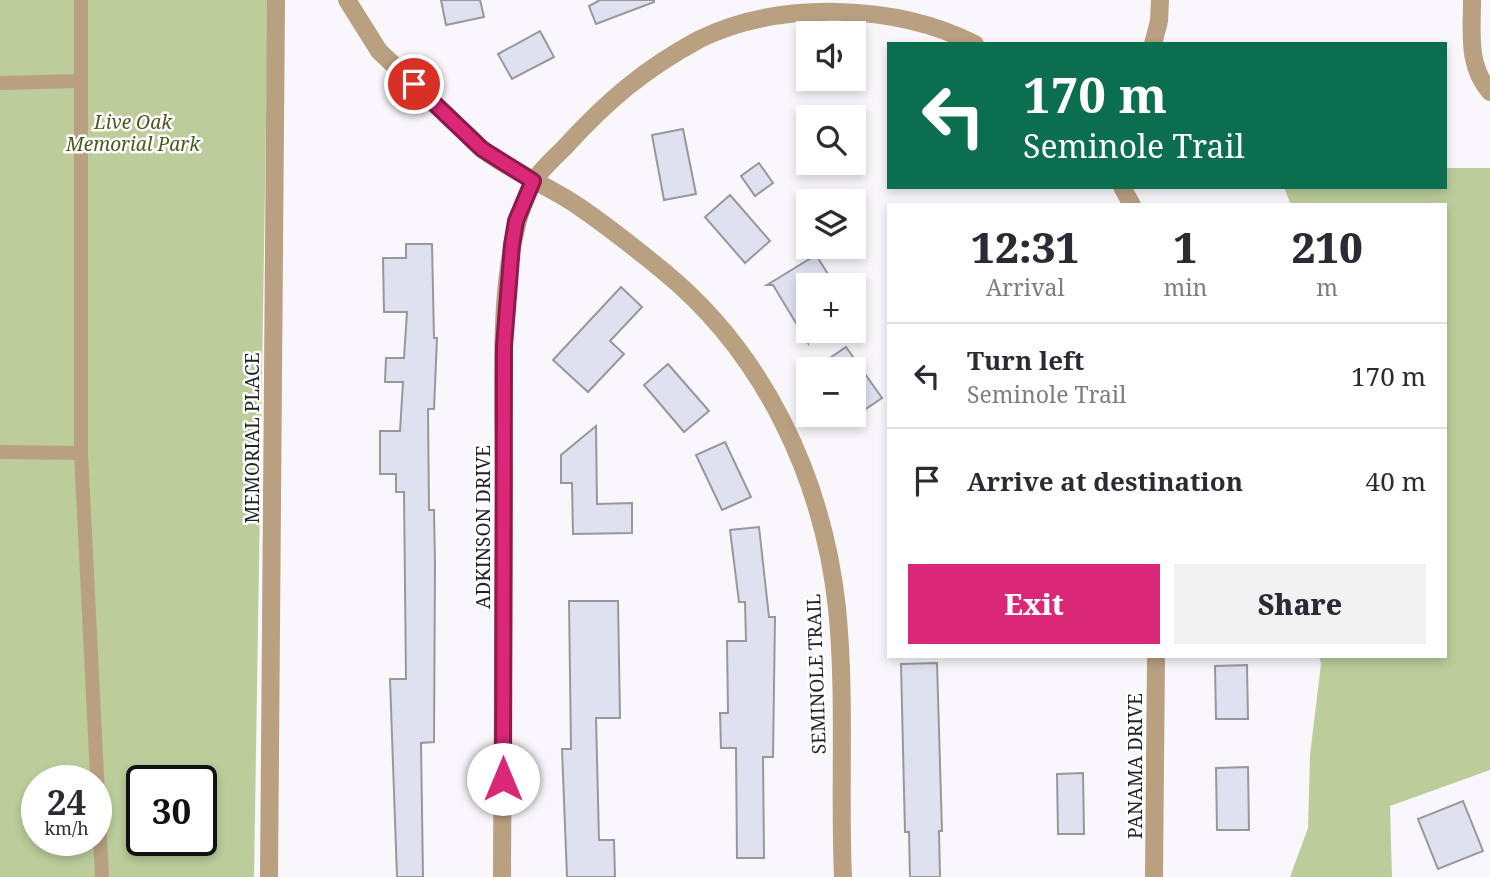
<!DOCTYPE html>
<html lang="en">
<head>
<meta charset="utf-8">
<style>
	:root { --surface:#fff; --page:#f2f2f3; --text:#2b2b33; --muted:#7c7c81; --line:#e1e1e2; --accent:#db2777 }
	body { margin:0; font-family:"Noto Serif",serif; background:var(--page); color:var(--text); height:100vh; display:flex; flex-direction:column; font-size:26px; white-space:nowrap }
	* { box-sizing:border-box; margin:0 }
	p { font-size:23px; color:var(--muted) }
	.icon { flex:none; width:38px; height:38px; fill:none; stroke:currentColor; stroke-width:2; stroke-linecap:round; stroke-linejoin:round }
	.map { position:relative; flex:1; overflow:hidden }
	.side { position:absolute; left:887px; top:203px; width:560px; height:455px; display:flex; flex-direction:column; background:var(--surface); border-radius:0px; box-shadow:0 4px 10px #0003 }
	.side>* { flex:none }
	.top-card { position:absolute; left:887px; top:42px; width:560px; height:147px; border-radius:0px; box-shadow:0 4px 10px #0003; background:#0b6e4f; color:#fff; overflow:hidden }
	.tools { position:absolute; left:796px; top:21px; display:grid; gap:14px }
	.tools a { display:grid; place-items:center; width:70px; height:70px; border-radius:0px; background:var(--surface); box-shadow:0 4px 10px #0003; font-size:35px }
	.speed { position:absolute; left:21px; top:765px; display:flex; gap:14px; font-size:35px; font-weight:700; text-align:center }
	.speed>* { display:grid; place-content:center; width:91px; height:91px; border-radius:50%; background:var(--surface); box-shadow:0 4px 10px #0003; line-height:1 }
	.speed small { font-size:18px; font-weight:400 }
	.speed .limit { border:4px solid #111; border-radius:10px; background:#fff; color:#111 }
	.pin { position:absolute; display:grid; place-items:center; width:60px; height:60px; color:#fff; margin:-30px; border:4px solid #fff; border-radius:50%; box-shadow:0 2px 7px #0007 }
	.me { position:absolute; width:77px; margin:-38px; rotate:0deg; stroke-linejoin:round; filter:drop-shadow(0 0 5px #0008) }
	.turn { display:flex; align-items:center; gap:24px; height:147px; padding:0 21px; font-size:32px }
	.turn .icon { width:91px; height:91px; stroke-width:2.5 }
	.turn b { display:block; font-size:49px; line-height:60px }
	.eta { display:flex; justify-content:space-evenly; align-items:center; height:119px; text-align:center }
	.eta b { font-size:42px; font-weight:800; line-height:49px }
	.button { display:flex; gap:14px; margin-top:auto; padding:14px 21px }
	.button a { flex:1; height:80px; border-radius:0px; background:var(--accent); color:#fff; font-size:28px; font-weight:800; line-height:80px; text-align:center }
	.button a+a { background:var(--page); color:var(--text) }
	ul { padding:0; list-style:none }
	li { display:flex; align-items:center; gap:21px; height:105px; padding:0 21px; border-top:2px solid var(--line) }
	li div { flex:1 }
	li b { display:block; font-size:26px }
	li em { font-style:normal }
	.map>svg:first-child { display:block }
</style>
</head>
<body>
<div class="map">
<svg width="1490" height="877" viewBox="0 0 1490 877">
	<rect width="100%" height="100%" fill="#f9f7fb"/>
	<g fill="#bccd9b" fill-rule="evenodd">
		<path d="M0,0H268L254,877H0ZM37,780H96V840H37ZM142,780H201V840H142Z"/>
		<path d="M1446,168H1490V770L1390,806L1392,877H1290L1308,828L1310,755L1321,664L1319,656H1446V205H1291L1284,187H1446Z"/>
	</g>
	<g fill="#dfe1f1" stroke="#98989b" stroke-width="2">
		<path d="M441,0H480L484,17L446,25Z"/>
		<path d="M600,0H654V2L596,24L589,6Z"/>
		<path d="M540,31L554,57L512,79L498,54Z"/>
		<path d="M683,129L696,194L664,200L652,135Z"/>
		<path d="M759,163L773,183L755,196L741,176Z"/>
		<path d="M730,195L770,241L745,263L705,217Z"/>
		<path d="M406,244H432L434,338H437L434,409H428L429,510H434L435,564L434,742L421,743L423,877H397L390,679H406L404,492H396V474H380V431H400L403,382H385L386,358H404L407,312H384L383,258H406Z"/>
		<path d="M816,255L835,285H808V343L773,285H767Z"/>
		<path d="M621,287L642,307L610,341L624,354L588,392L553,360Z"/>
		<path d="M846,347L882,398L854,417V369H814Z"/>
		<path d="M668,364L709,411L684,432L644,385Z"/>
		<path d="M596,426L597,504L632,503V533L573,534L572,483H561V455Z"/>
		<path d="M725,442L751,497L722,510L696,455Z"/>
		<path d="M759,527L769,617H775L773,757H763L764,858H737L736,748H721L720,713H728L727,641H746L745,602H739L730,530Z"/>
		<path d="M569,601H618L620,718H596L599,840H614L615,877H567L562,749H571Z"/>
		<path d="M937,663L942,831H939L940,877H910L909,832H905L901,664Z"/>
		<path d="M1247,665L1248,719H1216L1215,666Z"/>
		<path d="M1248,767L1249,830H1217L1216,768Z"/>
		<path d="M1083,773L1084,834H1058L1057,774Z"/>
		<path d="M1463,801L1483,851L1438,869L1418,819Z"/>
	</g>
	<g fill="none" stroke-linecap="round" stroke-linejoin="round">
		<g stroke="#b8a081" stroke-width="14">
			<path d="M81,0V453L102,877"/>
			<path d="M0,83L81,81"/>
			<path d="M0,452L81,453"/>
		</g>
		<g stroke="#b8a081" stroke-width="18">
			<path d="M347,0L379,51L482,149C512,172 547,185 578,206C606,225 635,248 662,270C764,353 823,478 837,608C846,697 839,788 843,877"/>
			<path d="M1472,0C1472,34 1467,65 1490,92"/>
			<path d="M1153,44L1159,21L1160,0"/>
			<path d="M1122,187L1132,205"/>
			<path d="M269,877L276,0"/>
			<path d="M502,877C503,746 503,614 504,483C504,400 494,256 532,184C539,171 553,159 564,148C607,101 644,69 700,39C781,0 896,4 975,44"/>
			<path d="M1154,877L1156,656"/>
		</g>
	</g>
	<g fill="none" stroke-linecap="round" stroke-linejoin="round">
		<g stroke="#8e194d" stroke-width="18">
			<path id="route" d="M414,84L482,149L533,181L516,221L512,245L504,346L503,779"/>
		</g>
		<use href="#route" stroke="#db2777" stroke-width="12"/>
	</g>
	<g text-anchor="middle" dominant-baseline="central" stroke-width="5" stroke-linejoin="round" paint-order="stroke">
		<g font-size="19" font-style="italic" fill="#49591e" stroke="#fff">
			<text x="133" y="122">Live Oak<tspan x="133" dy="22">Memorial Park</tspan></text>
		</g>
		<g font-size="19" fill="#242325" stroke="#fff">
			<text transform="translate(252 438) rotate(-90)">MEMORIAL PLACE</text>
			<text transform="translate(483 527) rotate(-90)">ADKINSON DRIVE</text>
			<text transform="translate(816 674) rotate(-92)">SEMINOLE TRAIL</text>
			<text transform="translate(1135 766) rotate(-90)">PANAMA DRIVE</text>
		</g>
	</g>
</svg>
<div class="tools">
<a><svg class="icon" aria-label="sound" viewBox="0 0 24 24"><path d="M4 9h4l5-4v14l-5-4H4zM17 9q2 3 0 6"/></svg></a>
<a><svg class="icon" aria-label="search" viewBox="0 0 24 24"><circle cx="10" cy="10" r="6"/><path d="M15 15l6 6"/></svg></a>
<a><svg class="icon" aria-label="layers" viewBox="0 0 24 24"><path d="M12 4l9 5-9 5-9-5zM3 14l9 5 9-5"/></svg></a>
<a>+</a>
<a>−</a>
</div>
<div class="speed"><div>24<small>km/h</small></div><div class="limit">30</div></div>
<div class="pin" style="left:414px;top:84px;background:#d93025"><svg class="icon" aria-label="arrive" viewBox="0 0 24 24"><path d="M6 21V4h12l-3 4 3 4H6"/></svg></div>
<svg class="me" style="left:503px;top:779px" viewBox="-20 -20 40 40"><circle r="19" fill="#fff"/><path d="M0-13L10 11 0 6-10 11z" fill="#db2777"/></svg>
<div class="top-card">
<div class="turn"><svg class="icon" aria-label="left" viewBox="0 0 24 24"><path d="M17 20v-9H6M10 6l-5 5 5 5"/></svg><div><b>170 m</b>Seminole Trail</div></div>
</div>
<section class="side">
<div class="eta">
<div><b>12:31</b><p>Arrival</p></div>
<div><b>1</b><p>min</p></div>
<div><b>210</b><p>m</p></div>
</div>
<ul>
<li><svg class="icon" aria-label="left" viewBox="0 0 24 24"><path d="M17 20v-9H6M10 6l-5 5 5 5"/></svg><div><b>Turn left</b><p>Seminole Trail</p></div><em>170 m</em></li>
<li><svg class="icon" aria-label="arrive" viewBox="0 0 24 24"><path d="M6 21V4h12l-3 4 3 4H6"/></svg><div><b>Arrive at destination</b></div><em>40 m</em></li>
</ul>
<div class="button"><a>Exit</a><a>Share</a></div>
</section>
</div>
</body>
</html>
